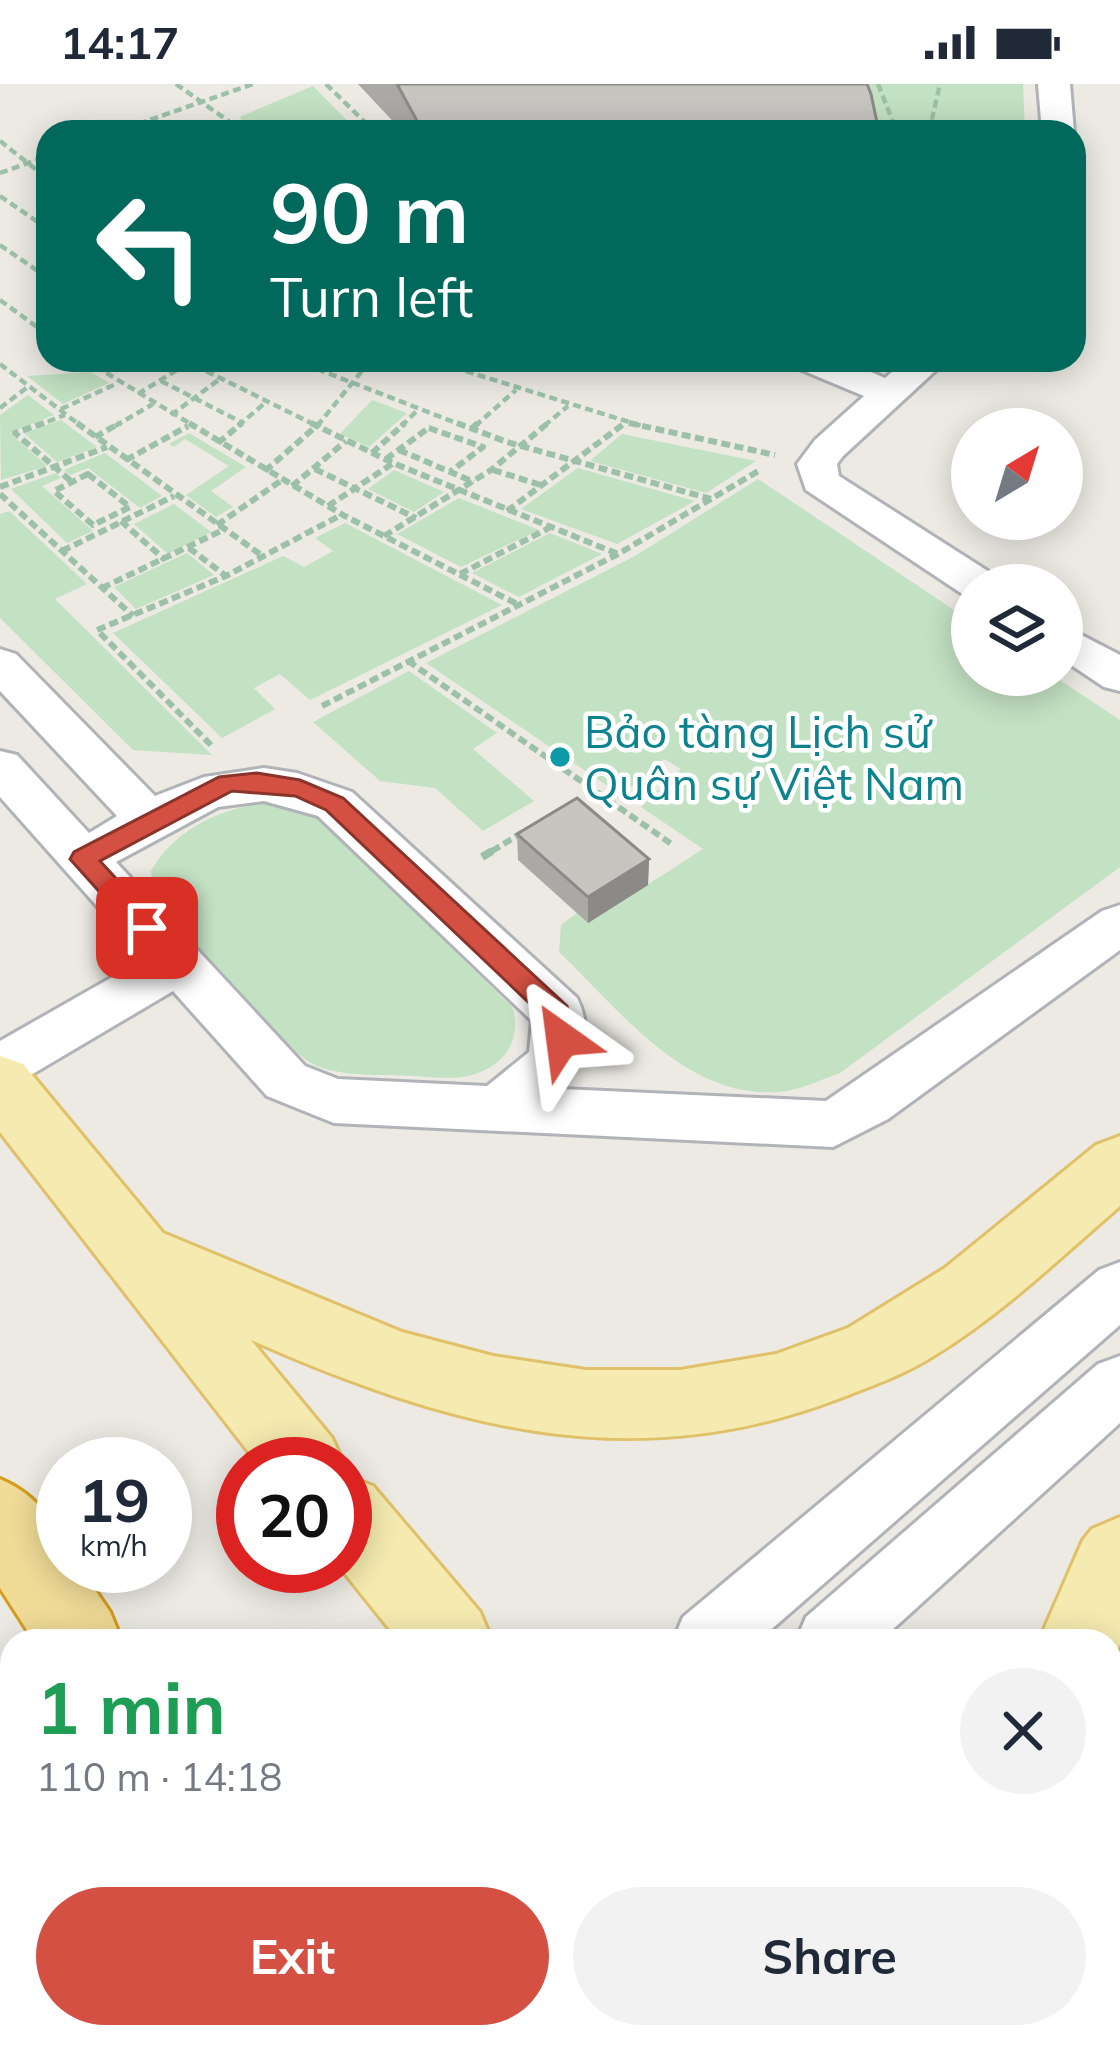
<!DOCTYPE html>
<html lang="en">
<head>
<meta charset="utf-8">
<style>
	:root { --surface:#fff; --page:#f2f2f3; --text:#1f2937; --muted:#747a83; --accent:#d35042 }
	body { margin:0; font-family:Mulish,sans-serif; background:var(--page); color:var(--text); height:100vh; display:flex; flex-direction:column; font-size:45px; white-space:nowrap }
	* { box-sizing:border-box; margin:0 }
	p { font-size:39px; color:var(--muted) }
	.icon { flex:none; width:66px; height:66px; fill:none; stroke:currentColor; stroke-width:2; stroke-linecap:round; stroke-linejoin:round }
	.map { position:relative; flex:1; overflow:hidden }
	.details { position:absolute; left:0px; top:1545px; width:1122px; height:420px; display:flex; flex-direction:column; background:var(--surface); border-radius:36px 36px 0 0; box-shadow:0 6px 30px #0003 }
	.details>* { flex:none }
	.top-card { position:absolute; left:36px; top:36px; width:1050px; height:252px; border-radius:36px; box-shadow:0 6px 30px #0003; background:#00695c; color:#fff; overflow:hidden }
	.needle { width:78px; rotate:38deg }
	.controls { position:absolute; left:951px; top:324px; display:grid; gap:24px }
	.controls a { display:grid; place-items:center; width:132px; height:132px; border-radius:50%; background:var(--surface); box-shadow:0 6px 30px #0003; font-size:60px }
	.speed { position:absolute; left:36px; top:1353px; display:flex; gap:24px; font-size:60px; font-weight:700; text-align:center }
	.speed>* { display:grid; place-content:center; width:156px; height:156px; border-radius:50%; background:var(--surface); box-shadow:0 6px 30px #0003; line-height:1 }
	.speed small { font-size:30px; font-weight:400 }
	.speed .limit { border:18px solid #d22; background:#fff; color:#111 }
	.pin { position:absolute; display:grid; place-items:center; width:102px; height:102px; color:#fff; margin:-51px; border-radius:24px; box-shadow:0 6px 18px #0006 }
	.me { position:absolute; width:132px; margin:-66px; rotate:329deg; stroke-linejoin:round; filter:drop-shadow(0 0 9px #0008) }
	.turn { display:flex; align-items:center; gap:42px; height:252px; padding:0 36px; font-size:54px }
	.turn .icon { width:156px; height:156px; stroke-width:2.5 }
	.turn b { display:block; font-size:84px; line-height:102px }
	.round { display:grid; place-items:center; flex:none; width:126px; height:126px; border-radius:63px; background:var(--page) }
	.head { display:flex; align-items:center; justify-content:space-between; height:204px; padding:0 36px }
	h1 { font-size:72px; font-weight:700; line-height:90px; color:#1e9e55 }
	.action { display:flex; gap:24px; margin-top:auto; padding:24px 36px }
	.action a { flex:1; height:138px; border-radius:72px; background:var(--accent); color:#fff; font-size:48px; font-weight:700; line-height:138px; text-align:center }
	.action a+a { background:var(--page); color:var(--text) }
	.status { display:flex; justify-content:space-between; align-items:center; height:84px; padding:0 60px; background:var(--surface); direction:ltr }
	.status svg { height:33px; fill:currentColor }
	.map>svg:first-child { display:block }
</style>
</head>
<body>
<div class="status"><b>14:17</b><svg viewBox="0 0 49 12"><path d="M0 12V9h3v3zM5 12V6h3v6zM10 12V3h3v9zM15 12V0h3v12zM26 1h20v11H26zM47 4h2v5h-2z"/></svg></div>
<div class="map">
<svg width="1120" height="1965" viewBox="0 0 1120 1965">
	<rect width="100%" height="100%" fill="#eceae3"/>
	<g fill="#c3e1c3">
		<path d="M842,0H1023L1025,48H863Z"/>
		<path d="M313,2L358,48H255L239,33Z"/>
		<path d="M91,288L109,299L63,320L27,292Z"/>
		<path d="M28,311L54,331L10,349L47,382L1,396L0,331Z"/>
		<path d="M372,316L407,329L369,363L340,350Z"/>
		<path d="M61,336L97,363L57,378L24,349Z"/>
		<path d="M189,349L246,383L211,407L233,423L216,433L186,411L229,382L185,355L174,363L169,360Z"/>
		<path d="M622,350L756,377L706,409L590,377Z"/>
		<path d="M105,369L162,412L140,424L88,384L70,391L64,386Z"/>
		<path d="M578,384L695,417L617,460L521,425Z"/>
		<path d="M394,386L444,408L414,428L368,405Z"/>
		<path d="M56,389L61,394L42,402L93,447L67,459L11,405Z"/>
		<path d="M758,395L972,538V591H1052L1120,636V783L840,989C823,995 804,1004 787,1007C689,1020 623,929 559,868L561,841L577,829L588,839L703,765L641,723L681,685L664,675L621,711L426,579L635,472Z"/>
		<path d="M459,414L539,446L461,483L397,450Z"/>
		<path d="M174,420L211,448L168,470L134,440Z"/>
		<path d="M9,427L87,500L55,515L212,671L133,666L0,534V430Z"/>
		<path d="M345,439L502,521L310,616L280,590L254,604L275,625L222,654L113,549L283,472L304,483L333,467L315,454Z"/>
		<path d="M550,449L602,470L519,513L472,489Z"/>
		<path d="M187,469L214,491L136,525L114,503Z"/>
		<path d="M409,587L497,649L473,665L534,717L483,747L435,704L380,697L313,638Z"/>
		<path d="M261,719H288L311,727L512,923C520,943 513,967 495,980C470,998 444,994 414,992C383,990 342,994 313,980C284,966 180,842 154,810L151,787C174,746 216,727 261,719Z"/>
	</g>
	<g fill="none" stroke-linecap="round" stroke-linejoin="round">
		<path stroke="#c8c7c3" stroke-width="69" stroke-dasharray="69 34" stroke-linecap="butt" d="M226,1965L241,1953"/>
		<g stroke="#b0b3b7" stroke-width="6">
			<g id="minor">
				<path d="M1038,0H1070L1074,48H1042Z"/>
				<path d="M791,276H843L885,294L906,276H947L843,372L837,380L839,392L994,491L1000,501H972V513L964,511L806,406L797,380L815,356L864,312L797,284Z"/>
				<path d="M1062,541L1120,571V607L1104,603L1062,575Z"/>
				<path d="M0,565L16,570L155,712L204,693L264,684L297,689L352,708L577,914C594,947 582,977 562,1005L826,1017L1102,827L1120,821V866L888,1035L833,1063L334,1039L267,1012L173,907L19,998L0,1005V957L144,875L0,713V667L17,671L89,749L117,732L0,607ZM264,717L318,732L532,937L529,968L487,1002L338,995L305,982L116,778L218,723Z"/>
				<path d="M1120,1178V1241L758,1557H673L683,1533L1099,1186Z"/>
				<path d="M1120,1272V1339L880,1557H796L806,1533L1098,1280Z"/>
			</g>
		</g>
		<g stroke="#e0c169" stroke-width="6">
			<g id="major">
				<path d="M0,972L23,980L163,1149L402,1248L493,1272L586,1286H680L776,1270L848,1244L945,1184L1096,1061L1120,1052V1122C1060,1174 1003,1229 935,1271C904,1291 869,1303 835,1316C629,1394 446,1342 251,1256L332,1354L344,1380H258L0,1048Z"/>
				<path d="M345,1391L373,1402L480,1528L492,1557H399L339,1482H345Z"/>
				<path d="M1120,1433V1560L1110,1584V1557H1039L1083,1456L1092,1445Z"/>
				<path d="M1110,1930L1120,1965H1028L1026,1953H1110Z"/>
				<path d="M731,1953H830L835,1965H736Z"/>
			</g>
		</g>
		<g stroke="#d49e1c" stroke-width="6">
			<g id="highway">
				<path d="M0,1395C36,1410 63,1442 63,1482H79L110,1528L122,1557H34L0,1504Z"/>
				<path d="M295,1953H392L397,1965H300Z"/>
			</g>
		</g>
		<g stroke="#9cc1a8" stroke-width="4.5" stroke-dasharray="8 4.5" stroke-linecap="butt">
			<path d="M176,0L244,48"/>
			<path d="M326,0L375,48"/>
			<path d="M878,0L897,48"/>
			<path d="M115,48L253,0"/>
			<path d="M929,48L940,0"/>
			<path d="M0,57L48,95"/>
			<path d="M0,89L48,72"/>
			<path d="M0,112L48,145"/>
			<path d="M0,161L48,194"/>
			<path d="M0,216L48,251"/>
			<path d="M85,276L194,342"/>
			<path d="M184,276L317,342"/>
			<path d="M294,276L464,342"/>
			<path d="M430,276L642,342"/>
			<path d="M0,280L81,342"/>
			<path d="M161,297L243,339"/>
			<path d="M138,310L188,279"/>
			<path d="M0,324L29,302"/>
			<path d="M61,325L118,299"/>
			<path d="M171,331L220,295"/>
			<path d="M36,342L65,331"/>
			<path d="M115,342L153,320"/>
			<path d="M238,342L266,318"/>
			<path d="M317,342L371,276"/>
			<path d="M401,342L418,326"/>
			<path d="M475,342L516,306"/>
			<path d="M544,342L568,322"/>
		</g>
		<g stroke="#9cc1a8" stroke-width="6" stroke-dasharray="9 4.5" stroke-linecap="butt">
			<path d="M44,339L15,349L72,398"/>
			<path d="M77,339L264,473"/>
			<path d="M189,339L343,431L519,521"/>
			<path d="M311,339L393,379L618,470"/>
			<path d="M457,339L507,358L711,415"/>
			<path d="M629,339L775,371"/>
			<path d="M429,344L483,363L450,388"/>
			<path d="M471,345L478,339"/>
			<path d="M95,353L120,339"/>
			<path d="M218,359L242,339"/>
			<path d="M399,366L474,398"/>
			<path d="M372,369L405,339"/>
			<path d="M386,375L430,343"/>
			<path d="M126,376L188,342"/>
			<path d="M315,385L416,434"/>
			<path d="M493,386L544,402"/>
			<path d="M265,387L320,339"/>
			<path d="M88,390L130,423L93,441L54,407Z"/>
			<path d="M292,402L346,357"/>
			<path d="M0,403L107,363"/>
			<path d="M0,410L133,532"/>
			<path d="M328,422L392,380"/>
			<path d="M507,427L625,339"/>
			<path d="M121,437L165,476"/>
			<path d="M217,441L282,396"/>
			<path d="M384,452L491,386L548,339"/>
			<path d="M189,464L226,492"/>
			<path d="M62,467L174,412"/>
			<path d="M460,490L549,444"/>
			<path d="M102,504L223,446"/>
			<path d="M408,577L673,761"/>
			<path d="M322,622L618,470L760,386"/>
			<path d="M211,661L97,546L226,492L341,431"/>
			<path d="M492,767L525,747"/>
		</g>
		<path stroke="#9cc1a8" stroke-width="8" stroke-dasharray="12 6" stroke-linecap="butt" d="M482,773L497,764"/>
		<use href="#minor" fill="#fff" fill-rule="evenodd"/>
		<use href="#major" fill="#f5ebb0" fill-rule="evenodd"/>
		<use href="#highway" fill="#f0db97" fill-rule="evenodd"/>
	</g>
	<g fill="#aba9a5">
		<path d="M358,0H867L879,48H403Z"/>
		<path d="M517,750L649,775L648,801L588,839L518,776Z"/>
	</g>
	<path fill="#8b8a86" d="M649,775L648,801L588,839V813Z"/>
	<g fill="#c7c5c0" stroke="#8b8a86" stroke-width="3">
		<path d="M397,0H867L871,10L879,48H423Z"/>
		<path d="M577,714L649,775L588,813L517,750Z"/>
	</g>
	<path fill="#d35042" stroke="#89342b" stroke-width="3" d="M257,689L300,696L343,714L567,922L576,955L572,962H553L545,934L326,726L295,712L232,707L100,777L156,838L160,844L147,854L138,851L70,775L74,768L219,693Z"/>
	<circle fill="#0f9aa8" stroke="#fff" stroke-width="4.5" cx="560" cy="673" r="12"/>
	<g text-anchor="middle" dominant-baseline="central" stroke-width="9" stroke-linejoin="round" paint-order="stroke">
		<g font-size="45" fill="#0d838f" stroke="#fff" text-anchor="start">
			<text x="584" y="647">Bảo tàng Lịch sử<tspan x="584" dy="52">Quân sự Việt Nam</tspan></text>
		</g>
	</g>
</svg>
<div class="controls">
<a><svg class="needle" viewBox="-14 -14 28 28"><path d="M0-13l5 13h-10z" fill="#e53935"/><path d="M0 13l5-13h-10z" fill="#747a83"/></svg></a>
<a><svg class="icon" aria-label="layers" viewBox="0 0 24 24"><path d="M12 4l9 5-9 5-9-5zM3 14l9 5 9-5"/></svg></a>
</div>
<div class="speed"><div>19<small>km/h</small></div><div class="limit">20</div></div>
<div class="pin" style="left:147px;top:844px;background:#d93025"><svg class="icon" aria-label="arrive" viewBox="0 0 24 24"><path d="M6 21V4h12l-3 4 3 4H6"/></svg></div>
<svg class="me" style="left:562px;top:955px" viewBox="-20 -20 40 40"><path d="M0-17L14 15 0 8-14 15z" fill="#d35042" stroke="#fff" stroke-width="4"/></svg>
<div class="top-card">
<div class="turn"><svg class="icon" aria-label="left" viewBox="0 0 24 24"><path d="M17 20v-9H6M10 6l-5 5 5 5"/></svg><div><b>90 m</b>Turn left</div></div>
</div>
<section class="details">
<div class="head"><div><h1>1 min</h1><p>110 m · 14:18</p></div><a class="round"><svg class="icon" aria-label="close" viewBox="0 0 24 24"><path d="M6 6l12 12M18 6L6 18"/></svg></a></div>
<div class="action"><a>Exit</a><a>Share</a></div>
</section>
</div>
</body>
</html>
